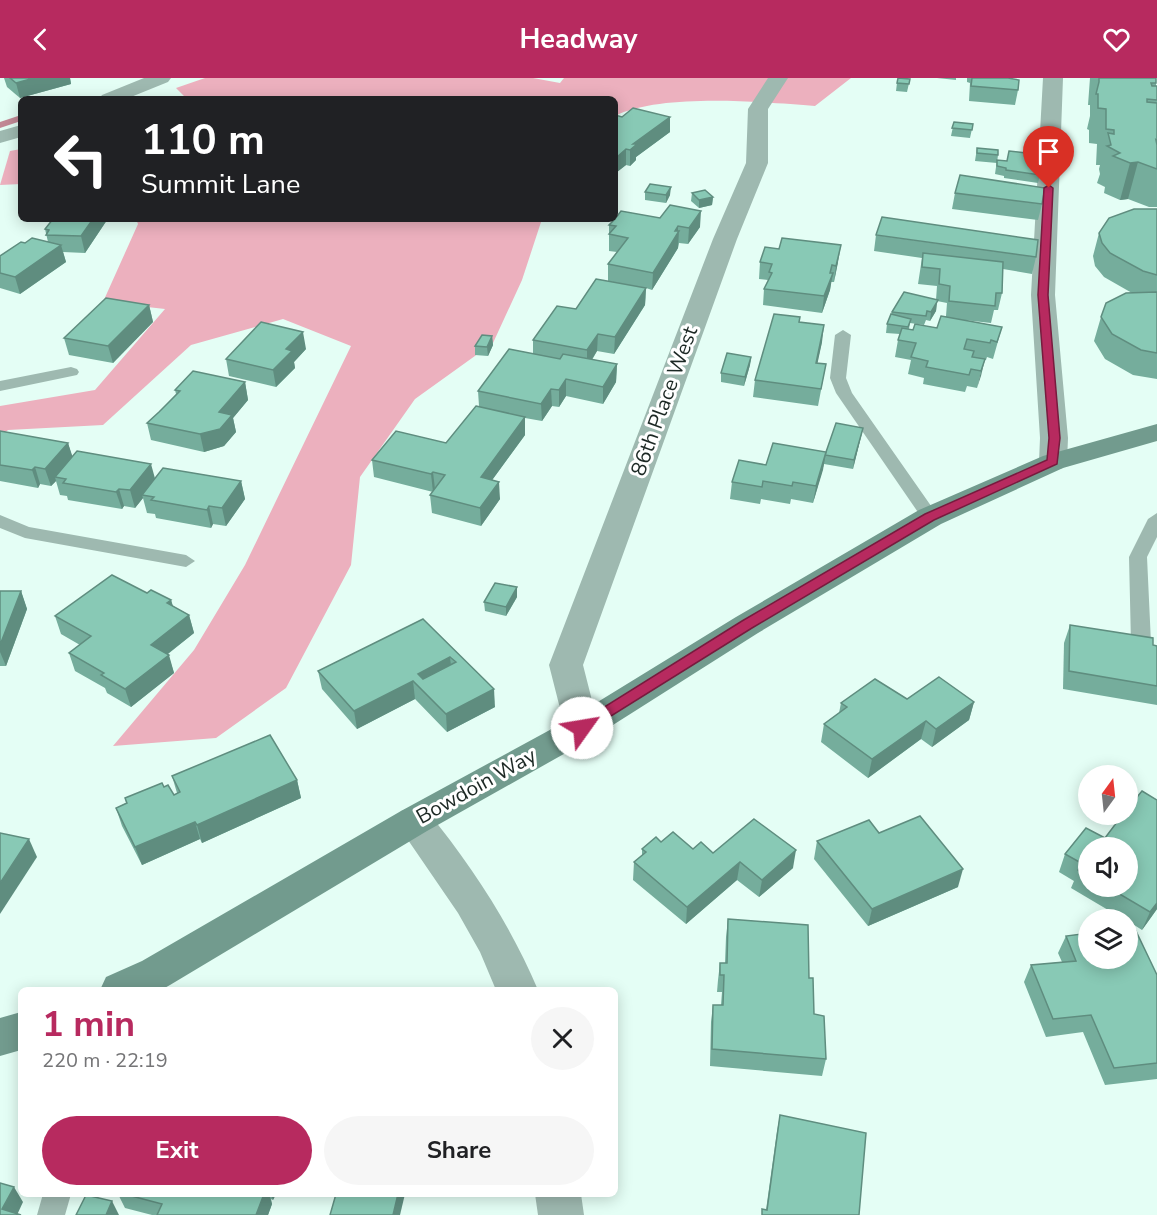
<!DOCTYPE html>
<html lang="en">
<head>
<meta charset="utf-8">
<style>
	:root { --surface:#fff; --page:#f6f6f6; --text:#202124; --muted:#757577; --accent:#b72a5f }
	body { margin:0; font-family:"Nunito Sans",sans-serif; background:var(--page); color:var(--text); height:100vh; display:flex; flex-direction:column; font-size:22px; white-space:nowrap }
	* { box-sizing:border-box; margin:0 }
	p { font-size:20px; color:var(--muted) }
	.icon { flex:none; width:33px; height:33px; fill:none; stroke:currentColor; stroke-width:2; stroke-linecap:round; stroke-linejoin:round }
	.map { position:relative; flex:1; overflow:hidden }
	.details { position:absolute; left:18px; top:909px; width:600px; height:210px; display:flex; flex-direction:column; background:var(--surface); border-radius:9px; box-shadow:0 3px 15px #0003 }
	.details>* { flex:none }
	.top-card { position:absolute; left:18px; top:18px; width:600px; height:126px; border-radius:9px; box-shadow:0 3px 15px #0003; background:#202124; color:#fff; overflow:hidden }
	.needle { width:39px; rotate:15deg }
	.tools { position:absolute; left:1078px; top:687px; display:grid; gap:12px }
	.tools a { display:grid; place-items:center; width:60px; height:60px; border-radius:50%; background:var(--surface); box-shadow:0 3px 15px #0003; font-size:30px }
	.pin { position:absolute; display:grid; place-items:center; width:51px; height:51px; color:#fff; margin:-62px -26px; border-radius:50% 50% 50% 0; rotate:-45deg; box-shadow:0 0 6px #0007 }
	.pin .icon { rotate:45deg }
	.me { position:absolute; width:66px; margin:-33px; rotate:58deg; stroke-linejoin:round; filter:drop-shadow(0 0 4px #0008) }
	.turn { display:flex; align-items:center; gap:21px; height:126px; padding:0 24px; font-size:27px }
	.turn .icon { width:78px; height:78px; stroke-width:2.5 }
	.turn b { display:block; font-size:42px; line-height:51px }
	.round { display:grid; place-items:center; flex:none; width:63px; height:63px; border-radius:32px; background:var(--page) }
	.headline { display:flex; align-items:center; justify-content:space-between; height:102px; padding:0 24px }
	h1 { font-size:36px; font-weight:700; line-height:45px; color:var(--accent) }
	.button { display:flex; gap:12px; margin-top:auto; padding:12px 24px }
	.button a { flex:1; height:69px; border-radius:36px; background:var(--accent); color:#fff; font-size:24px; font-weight:700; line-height:69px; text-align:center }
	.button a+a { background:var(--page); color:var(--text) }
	header { display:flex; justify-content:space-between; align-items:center; height:78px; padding:0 24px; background:var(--accent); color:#fff; font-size:27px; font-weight:700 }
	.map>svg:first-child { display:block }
</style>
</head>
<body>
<header><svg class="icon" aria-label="back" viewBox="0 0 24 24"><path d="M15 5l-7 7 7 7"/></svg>Headway<svg class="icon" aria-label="heart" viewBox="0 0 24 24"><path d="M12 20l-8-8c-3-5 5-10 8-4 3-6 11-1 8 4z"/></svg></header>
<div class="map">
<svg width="1157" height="1137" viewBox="0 0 1157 1137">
	<rect width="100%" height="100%" fill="#e4fef5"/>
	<g fill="#ecb0be">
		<path d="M205,0H533L560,5L564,0H851L815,28C762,24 662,15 615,38V21H187L176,10Z"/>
		<path d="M21,71V106L0,107L10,73Z"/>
		<path d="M136,141H542L522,202L493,265L415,321L360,399L351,487L286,610L216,660L113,668L194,572L245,487L351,268L283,241L191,267L103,347L8,352L0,359V328L95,312L165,231L103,224L138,146Z"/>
	</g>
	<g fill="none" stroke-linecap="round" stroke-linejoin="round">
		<path fill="#c18895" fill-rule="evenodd" d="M18,38H21V43L0,50V44Z"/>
		<g fill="#9eb9b0" fill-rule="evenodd">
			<path d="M843,252L851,257L846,300L852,315L936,435L939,439L936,443H924L836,315L830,300L835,257Z"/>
			<path d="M71,289L77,291L79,294L77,297L0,313V303Z"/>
			<path d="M1157,435V459L1147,479L1151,565L1148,570H1134L1131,565L1129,479L1148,441Z"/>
			<path d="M0,437L29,449L186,477L195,483L186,489L25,460L0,450Z"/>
			<path d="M43,1116H71L65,1137H37Z"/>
		</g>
		<g fill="#9eb9b0" fill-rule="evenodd">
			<path d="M144,0H171L168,4L126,21H99L102,17Z"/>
			<path d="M768,0H788L768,31V85L737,161L583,587L599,650L594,659L582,663L570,659L565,650L549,587L713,161L746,85L748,31Z"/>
			<path d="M1043,0H1063L1055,217L1068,360L1067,384L1063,390L1053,393L1043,390L1039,384L1040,360L1031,217Z"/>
			<path d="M21,47V59L0,65V53Z"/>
			<path d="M414,728L427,733C472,788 510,846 538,912H496L480,874L458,835L395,743L401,733Z"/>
			<path d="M535,1116H581L584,1137H538Z"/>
		</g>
		<g fill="#729b8e" fill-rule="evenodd">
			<path d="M1157,346V363L1063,390L941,446L758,555L594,659L427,753L170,907L161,912H100L106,899L142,883L401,733L570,641L736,539L919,432L1043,378Z"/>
			<path d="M21,934V972L0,978V940Z"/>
		</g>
	</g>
	<g fill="#75ad9c" fill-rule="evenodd">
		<path d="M4,0H70L71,6L20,20L7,9Z"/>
		<path d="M937,0H956V2Z"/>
		<path d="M967,0H1008L1018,12L1015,27L969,23L970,5L967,4Z"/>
		<path d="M1090,0H1156V8H1157V129H1149L1128,121L1120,122L1104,115L1105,109L1097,105L1100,96L1099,91L1100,87H1096L1097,66L1089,65V52L1087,51L1090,38V27H1088Z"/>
		<path d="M910,1L907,14L896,13L897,5Z"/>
		<path d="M615,37L670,54L636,79V82L630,88L626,87L617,94H615Z"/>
		<path d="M954,44L973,46L970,60L951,58Z"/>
		<path d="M977,70L998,77L997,85L975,83Z"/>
		<path d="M997,82L1040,97L1038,105L1004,100V98L995,96Z"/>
		<path d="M645,114L670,117L666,125L645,122Z"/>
		<path d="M692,115L713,119L712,127L699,130L691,123Z"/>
		<path d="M955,115L1042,126L1038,142L952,131Z"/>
		<path d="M1157,131V301L1133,297L1105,281L1094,263L1101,239L1132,215L1104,199L1095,188L1093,178L1099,155Z"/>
		<path d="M107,142L85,175L63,174L66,184L20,216L0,210V178L25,165L48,164L45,151Z"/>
		<path d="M609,147L700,149L688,166L679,165L678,170L652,212L646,210L645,227L614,276L597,273L592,282L617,286L616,304L603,326L566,318L559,329L552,328L542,343L525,340V357L492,402L500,421L481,448L432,435L430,417L433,414L374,399L372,382L446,365L479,328L478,313L533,275V262L576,231L638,209L608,203V186L617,174L609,173Z"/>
		<path d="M876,157L1036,179L1032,196L1003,191L1002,215L998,232H994L991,245L964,242L1002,249L993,281L987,279L986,282H984L977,310L967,308L965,314L923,306L924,300L908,296L911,282L895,279L898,262L900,256L886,255L887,246L892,234L936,222L937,208L918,206L922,180L874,173ZM937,223L947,225L946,238L937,250L913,252L909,251L910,245L924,247L926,242L930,243L936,233Z"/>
		<path d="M760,184H838L834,204H831L830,212L822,235L763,227L764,211L768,202L759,201Z"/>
		<path d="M149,227L153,244L113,285L69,277L64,260Z"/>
		<path d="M799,244L822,264L817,285L826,286L818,328L753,319L755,302Z"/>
		<path d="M492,258L493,267L488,278L475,277V268Z"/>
		<path d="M306,271L294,284L295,290L276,309L229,298L226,281Z"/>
		<path d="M751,279L750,287L744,308L721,304V295Z"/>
		<path d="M245,304L248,322L233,340L236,354L224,368L204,374L151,362L147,345L159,334L176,316L175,312Z"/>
		<path d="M863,350L853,391L824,386L813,425L791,421L790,426L761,421L760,426L730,421L732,404L826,374Z"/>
		<path d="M0,353L68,365L72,379L155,401L241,403L245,421L226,448L213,446L211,450L156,440L155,436L147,435L143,420L135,430L124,428L122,431L68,422L67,418L60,417L56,403L51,408L40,406L38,410L0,403Z"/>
		<path d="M0,513H21L27,531L6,588H0Z"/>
		<path d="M147,515L171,522L173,528L189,537L194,555L168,576L174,595L131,629L107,615L105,610L75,593L69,575L80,567L61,556L55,538Z"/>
		<path d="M517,519L506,538L485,533L484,524Z"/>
		<path d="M423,541L495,629L447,654L415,621L357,651L322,611L318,593Z"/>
		<path d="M1070,547L1157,568V627L1063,611L1064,565Z"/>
		<path d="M907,621L974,624L969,642L932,669L921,661L868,700L821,664L824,646L839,635L841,625Z"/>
		<path d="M172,698L297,702L301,720L202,765L200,761L142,787L122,748L116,730L126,725L125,720L164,709L174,717L177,715Z"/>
		<path d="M1142,713L1157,722V831L1142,852L1128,843V842H1125L1071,810L1074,803L1059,794L1065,776L1086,750L1105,760L1123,736H1128V730ZM1089,770H1128V808H1089Z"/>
		<path d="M879,755L958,809L868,848L814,781L817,763Z"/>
		<path d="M642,771H693L793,790L759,819L737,802L686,846L633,802L634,784L642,778Z"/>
		<path d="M728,841L809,900L814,936L826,981L822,998L710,988L711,944L713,927H721L722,914H717L718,902L720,885H725L726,859Z"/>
		<path d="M1066,858L1157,897V1001L1105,1007L1083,954L1046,959L1024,904L1031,887L1062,884L1058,875Z"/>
		<path d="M780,1037L859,1137L766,1132L777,1053Z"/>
		<path d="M118,1116H276L273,1122L271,1121L272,1126L268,1137H152L125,1130Z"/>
	</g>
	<g fill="#5f8d7f">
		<path d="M34,0H70L71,6L20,20L16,5Z"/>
		<path d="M670,39V54L636,79V82L630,88V72L633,66Z"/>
		<path d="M626,71V87L617,94V79Z"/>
		<path d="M1138,84L1128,121L1120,122L1130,85Z"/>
		<path d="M671,109L670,117L666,125V117Z"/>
		<path d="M713,119L712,127L699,130V122Z"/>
		<path d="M701,133L700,149L688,166L689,150Z"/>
		<path d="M93,141H107V142L85,175L81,158Z"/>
		<path d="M678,148V156L679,153L678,170L652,212L653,195Z"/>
		<path d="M61,167L66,184L20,216L15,199Z"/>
		<path d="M841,167L838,184L834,204L836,188Z"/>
		<path d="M832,187L829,205L833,195L830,212L822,235L824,218Z"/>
		<path d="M646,210L645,227L614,276L615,259Z"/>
		<path d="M937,224L936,233L930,243L931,234Z"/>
		<path d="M149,227L153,244L113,285L108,268Z"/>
		<path d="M824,247L822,264L814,302L816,285Z"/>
		<path d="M303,254L306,271L294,284L295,290L276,309L273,292L286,271Z"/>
		<path d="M598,256L597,273L587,289V272Z"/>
		<path d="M492,258L493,267L488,278L487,269Z"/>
		<path d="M751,279L750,287L744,308L745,299Z"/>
		<path d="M985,281L981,298L977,310L981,293Z"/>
		<path d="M617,286L616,304L603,326V309Z"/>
		<path d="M566,301V318L559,329V312Z"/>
		<path d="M245,304L248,322L233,340L236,354L224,368L204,374L200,356Z"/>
		<path d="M551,311L552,328L542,343L541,326Z"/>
		<path d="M525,339V357L482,416L481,399Z"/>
		<path d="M863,350L861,359L853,391L854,382Z"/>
		<path d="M68,365L74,383L55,399L56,403L51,408L45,391Z"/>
		<path d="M826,374L823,392L813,425L816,408Z"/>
		<path d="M151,386L156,404L142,417L143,420L135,430L130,412Z"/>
		<path d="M35,389L40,406L38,410L32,392Z"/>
		<path d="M433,394L435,411L433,414L431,396Z"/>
		<path d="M241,403L245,421L226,448L222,430Z"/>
		<path d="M499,404L500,421L481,448L480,430Z"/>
		<path d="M119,411L124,428L122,431L116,414Z"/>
		<path d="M209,428L213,446L211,450L207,432Z"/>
		<path d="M517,509V519L506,538V529Z"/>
		<path d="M21,513L27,531L6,588L0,574V567Z"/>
		<path d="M171,522L176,540L167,525Z"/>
		<path d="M189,537L194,555L156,585L151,567Z"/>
		<path d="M169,577L174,595L131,629L125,611Z"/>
		<path d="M450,579L452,597L423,613L418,596Z"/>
		<path d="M413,603L415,621L357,651L354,633Z"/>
		<path d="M494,611L495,629L447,654L446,636Z"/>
		<path d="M974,624L969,642L932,669L936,651Z"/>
		<path d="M926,643L921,661L868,700L872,681Z"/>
		<path d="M297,702L301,720L202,765L197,747Z"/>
		<path d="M195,744L200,761L142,787L135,769Z"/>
		<path d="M29,761L37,779L0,836V805Z"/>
		<path d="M796,772L793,790L759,819L762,802Z"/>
		<path d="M740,784L737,802L686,846L687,829Z"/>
		<path d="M963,791L958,809L868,848L872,831Z"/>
		<path d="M1157,825V831L1142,852L1150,834Z"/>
		<path d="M14,1109L23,1124L17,1137L2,1131Z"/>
		<path d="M264,1116H269L272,1126L268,1137H256Z"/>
		<path d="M271,1116H276L273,1122Z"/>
		<path d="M398,1116H405L400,1137H393Z"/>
		<path d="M112,1123L119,1137H106Z"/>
	</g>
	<g fill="#88c9b5" stroke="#5f8d7f" stroke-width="1.5" fill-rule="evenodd">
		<path d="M10,0H34L16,5Z"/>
		<path d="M898,0L910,1L909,6L897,5Z"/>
		<path d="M972,0H1008L1019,2L1018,12L971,8Z"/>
		<path d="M1099,0H1156V5H1151L1152,8H1157V22L1147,21V24L1157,25V63L1156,62L1157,67V91L1138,84L1130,85L1113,78L1120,75L1107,68L1111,67L1108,55L1114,56V52L1106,51V31L1098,30V16H1096L1099,4Z"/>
		<path d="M633,30L670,39L633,66H637L630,72L626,71L617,79L615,78V37L622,39Z"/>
		<path d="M954,44L973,46L972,52L952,50Z"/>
		<path d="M977,70L998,72V77L977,75Z"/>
		<path d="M1009,73L1042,77L1040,97L1006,92V90L997,88V82L1007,83Z"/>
		<path d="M960,97L1045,110L1042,126L955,115Z"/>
		<path d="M650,106L671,109L666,117L645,114Z"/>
		<path d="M705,112L713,119L699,122L692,115Z"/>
		<path d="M670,127L701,133L689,150L678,148L675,153H679L653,195L608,186L628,160L609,156L616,148L609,147L615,141L621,133L660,140Z"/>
		<path d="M1134,131H1157V197L1143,193L1110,175L1102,165L1099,155L1109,140Z"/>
		<path d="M882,139L1038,162L1036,179L876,157Z"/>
		<path d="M53,141H93L81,158L46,157L49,152L45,151Z"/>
		<path d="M32,160L61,167L15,199L0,195V178L21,164L25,165Z"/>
		<path d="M782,160L841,167L836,188L832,187L830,195H833L824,218L764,211L772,195L769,194L772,186L760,184L765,169L779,171Z"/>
		<path d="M923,175L1003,184L1002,215H996L995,228L949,223L950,208L939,206L940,191L922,189Z"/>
		<path d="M596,201L646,210L615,259L598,256L587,272L533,262L557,228L576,231Z"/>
		<path d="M904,214L938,222L937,224L931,234L927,233L926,238L892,234Z"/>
		<path d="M1157,214V275L1141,272L1112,256L1101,239L1106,225L1126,215Z"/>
		<path d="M106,220L149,227L108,268L64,260Z"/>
		<path d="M774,236L800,239L799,244L824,247L816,285L826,286L821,311L755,302Z"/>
		<path d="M891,236L911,241L908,249L887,246Z"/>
		<path d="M941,238L1002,249L997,264L991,262L990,265L967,261L964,271L974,273L972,279L985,281L981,293L971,291L969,297L926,289L928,283L911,279L916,265L898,262L902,250L913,252L915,246L937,250Z"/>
		<path d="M261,244L303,254L286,271L292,273L273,292L226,281Z"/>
		<path d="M482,257L492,258L487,269L475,268Z"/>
		<path d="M509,271L560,281L563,276L617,286L603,309L566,301L559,312L551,311L541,326L478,313Z"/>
		<path d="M727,275L751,279L745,299L721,295Z"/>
		<path d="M193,293L245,304L219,334L232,337L220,351L200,356L147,345L159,334L180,313L175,312Z"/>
		<path d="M476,328L525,339L481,399L499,404L480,430L430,417L445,397L433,394L431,396L372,382L396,353L446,365Z"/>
		<path d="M836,345L863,350L854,382L825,377Z"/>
		<path d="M0,353L68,365L45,391L35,389L32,392L0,387Z"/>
		<path d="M773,365L826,374L816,408L793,404L792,408L763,403L762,409L732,404L739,382L766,387Z"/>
		<path d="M77,373L151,386L130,412L119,411L116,414L63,405L66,401L55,399Z"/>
		<path d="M163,390L241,403L222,430L209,428L207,432L151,422L154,419L142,417Z"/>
		<path d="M112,497L147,515L151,512L171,522L167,525L189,537L151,567L169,577L125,611L101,597L104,595L69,575L91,558L55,538Z"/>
		<path d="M495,505L517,509L506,529L484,524Z"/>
		<path d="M0,513H21L0,567Z"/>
		<path d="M423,541L494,611L446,636L413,603L354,633L318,593ZM450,579L456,584L423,601L418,596Z"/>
		<path d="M1070,547L1153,560V567L1157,568V608L1069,593Z"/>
		<path d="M939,599L974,624L936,651L926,643L872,681L824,646L847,629L841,625L875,601L907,621Z"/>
		<path d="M270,657L297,702L197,747L195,744L135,769L116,730L127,725L125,720L162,705L164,709L168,707L174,717L180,714L172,698Z"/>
		<path d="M1142,713L1157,722V825L1150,834L1106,808H1128V770H1089V798L1078,792L1083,786L1065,776L1086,750L1105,760L1123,736H1128V730Z"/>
		<path d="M920,738L963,791L872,831L817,763L869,742L879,755Z"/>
		<path d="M754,741L796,772L762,802L740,784L687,829L634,784L646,774L642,771L656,759L661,764L673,754L693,771L701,764L713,775Z"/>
		<path d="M0,755L29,761L0,805Z"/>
		<path d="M728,841L808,847L809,900H813L814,936L824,938L826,981L712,971L713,927H723L724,897H720V885H727Z"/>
		<path d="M1128,851H1135L1157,897V985L1114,990L1091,937L1053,941L1031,887L1076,883L1066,858L1089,855V880H1128Z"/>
		<path d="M780,1037L866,1055L859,1137H762V1131L767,1132Z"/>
		<path d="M0,1105L14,1109L2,1131L21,1137H0Z"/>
		<path d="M124,1116H264L256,1137H157L162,1126Z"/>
		<path d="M336,1116H398L393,1137H330Z"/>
		<path d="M86,1117L112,1123L106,1137H76Z"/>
	</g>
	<path fill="#b72a5f" stroke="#771b3e" stroke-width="1.5" d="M1049,107L1053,110L1048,217L1060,360L1057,386L934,442L752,550L587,653H577L574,650L577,646L742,543L925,436L1047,382L1049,360L1038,217L1044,110Z"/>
	<g text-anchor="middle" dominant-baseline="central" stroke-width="6" stroke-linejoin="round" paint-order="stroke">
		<g font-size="21" fill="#1c2824" stroke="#fff">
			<text transform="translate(664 323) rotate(-70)">86th Place West</text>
			<text transform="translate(476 708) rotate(-29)">Bowdoin Way</text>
		</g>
	</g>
</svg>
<div class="tools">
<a><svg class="needle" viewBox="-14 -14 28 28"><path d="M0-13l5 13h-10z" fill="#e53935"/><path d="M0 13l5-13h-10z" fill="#757577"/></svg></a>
<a><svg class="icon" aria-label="sound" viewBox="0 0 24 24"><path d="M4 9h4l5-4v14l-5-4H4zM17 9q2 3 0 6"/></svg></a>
<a><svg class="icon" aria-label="layers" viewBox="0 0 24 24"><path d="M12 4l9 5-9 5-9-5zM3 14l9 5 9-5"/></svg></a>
</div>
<div class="pin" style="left:1049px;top:110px;background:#d93025"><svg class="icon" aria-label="arrive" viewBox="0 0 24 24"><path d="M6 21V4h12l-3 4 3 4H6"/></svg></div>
<svg class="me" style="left:582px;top:650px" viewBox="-20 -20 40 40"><circle r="19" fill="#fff"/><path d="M0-13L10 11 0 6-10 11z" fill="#b72a5f"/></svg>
<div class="top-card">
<div class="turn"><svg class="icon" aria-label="left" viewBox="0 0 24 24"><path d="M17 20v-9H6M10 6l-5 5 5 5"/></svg><div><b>110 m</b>Summit Lane</div></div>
</div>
<section class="details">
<div class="headline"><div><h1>1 min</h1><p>220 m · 22:19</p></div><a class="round"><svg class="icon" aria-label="close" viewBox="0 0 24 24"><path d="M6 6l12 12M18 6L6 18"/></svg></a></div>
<div class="button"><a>Exit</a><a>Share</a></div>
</section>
</div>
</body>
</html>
